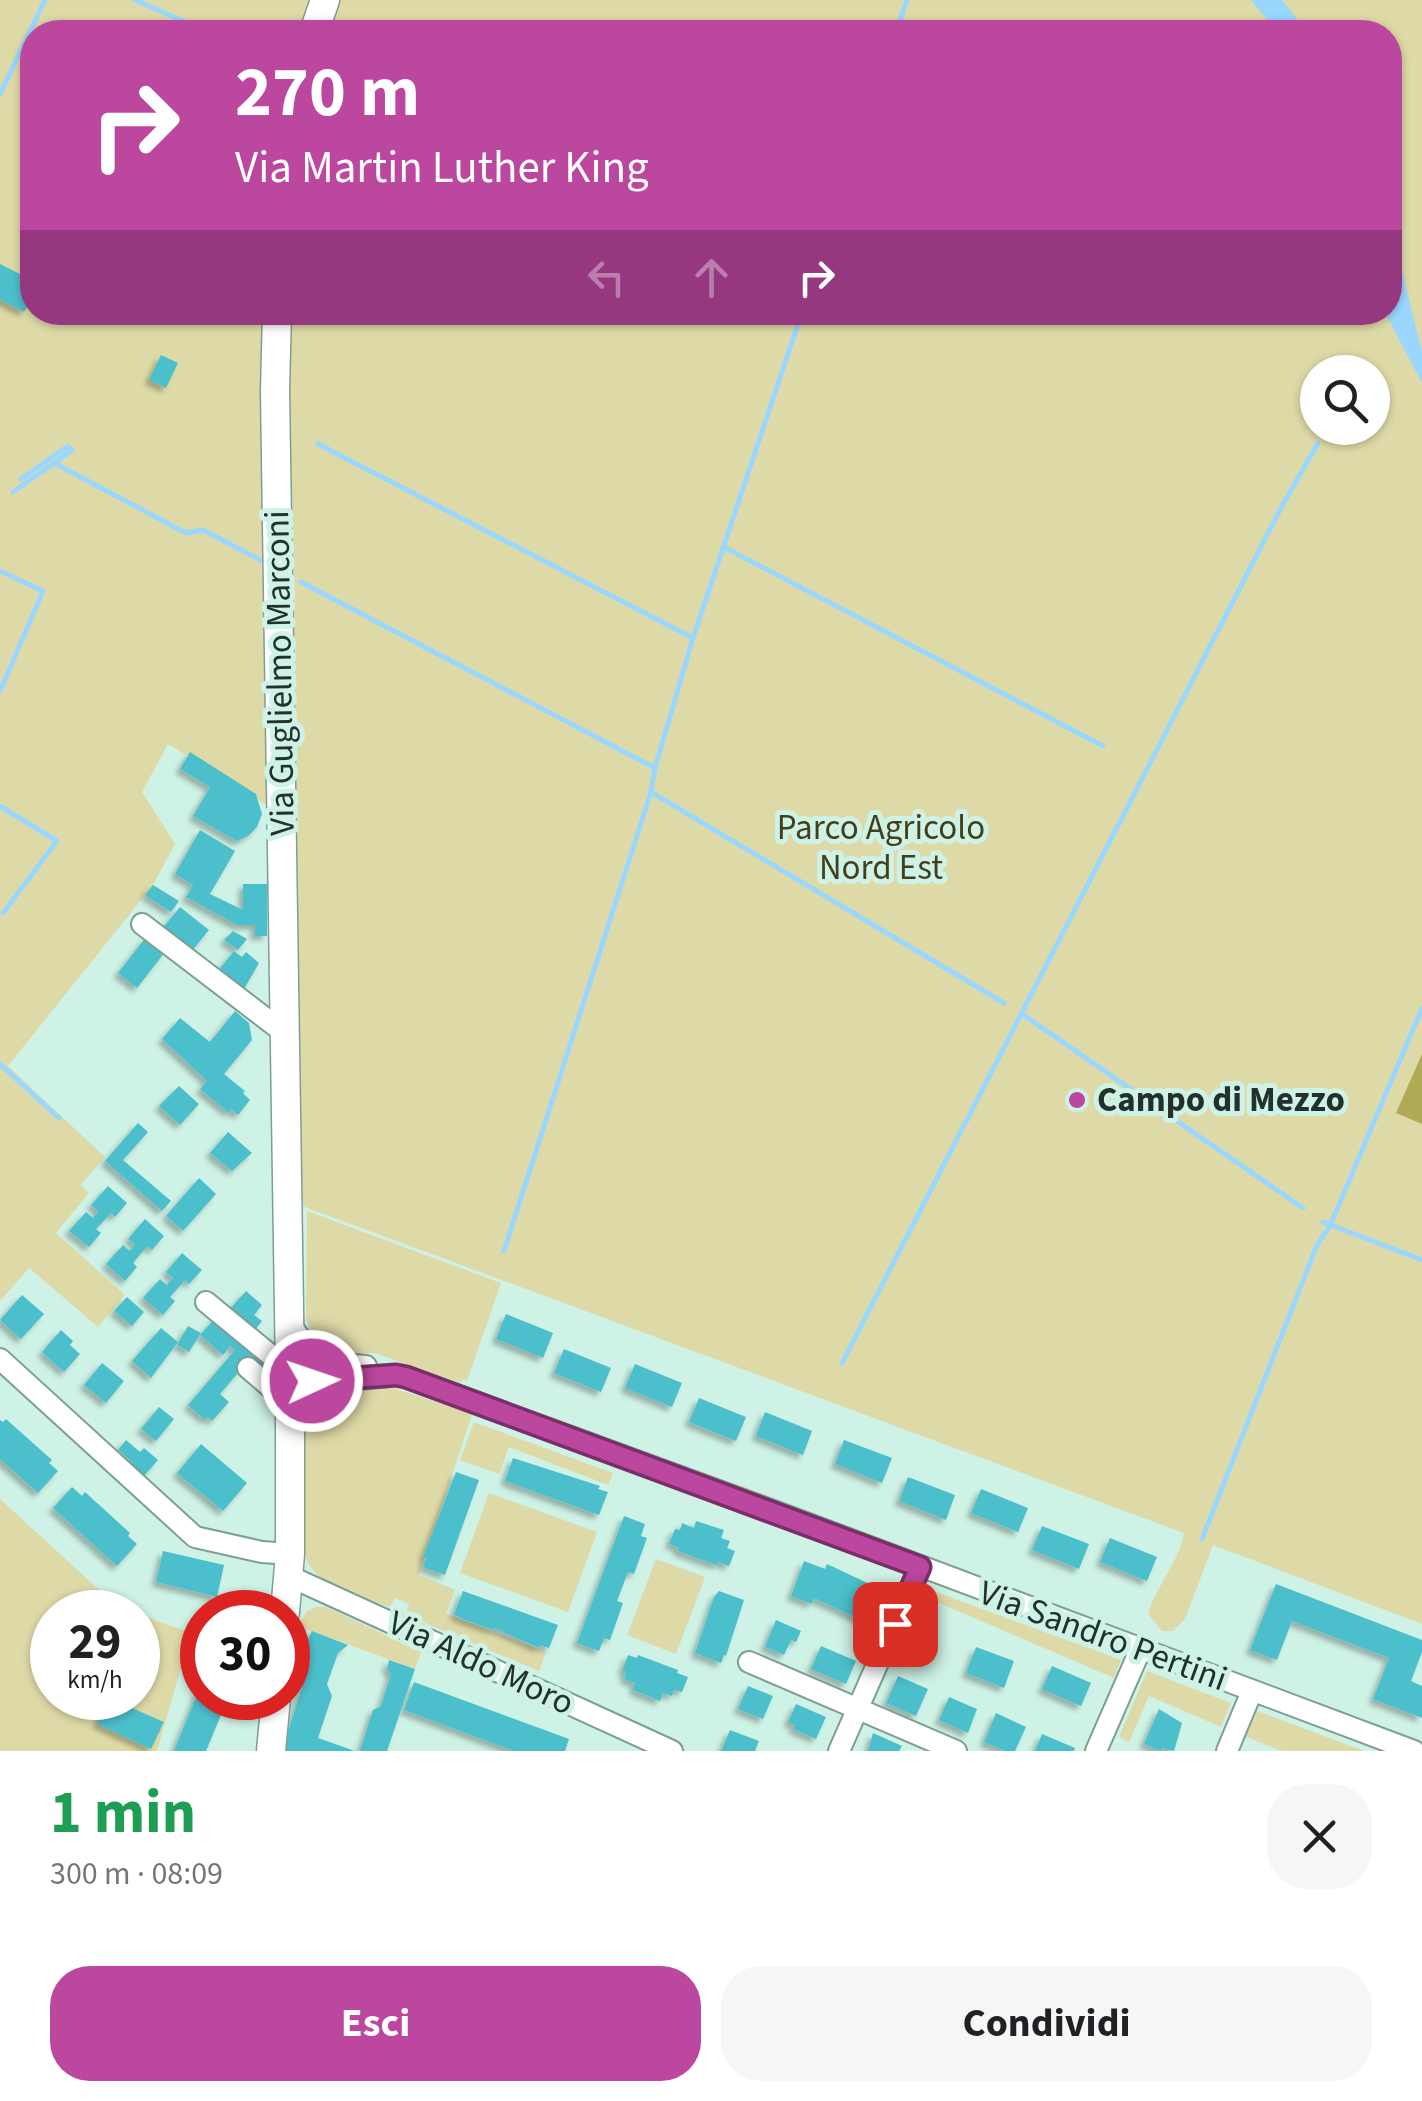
<!DOCTYPE html>
<html lang="it">
<head>
<meta charset="utf-8">
<style>
	:root { --surface:#fff; --page:#f6f6f6; --text:#202124; --muted:#757577; --accent:#bc479f }
	body { margin:0; font-family:"Source Sans 3",sans-serif; background:var(--page); color:var(--text); height:100vh; display:flex; flex-direction:column; font-size:38px; white-space:nowrap }
	* { box-sizing:border-box; margin:0 }
	p { font-size:32px; color:var(--muted) }
	.icon { flex:none; width:55px; height:55px; fill:none; stroke:currentColor; stroke-width:2; stroke-linecap:round; stroke-linejoin:round }
	.map { position:relative; height:1751px; overflow:hidden }
	.sheet { display:flex; flex-direction:column; background:var(--surface); flex:1 }
	.sheet>* { flex:none }
	.banner { position:absolute; left:20px; top:20px; width:1382px; height:305px; border-radius:40px; box-shadow:0 2px 8px #0004; background:#bc479f; color:#fff; overflow:hidden }
	.buttons { position:absolute; left:1300px; top:355px; display:grid; gap:20px }
	.buttons a { display:grid; place-items:center; width:90px; height:90px; border-radius:50%; background:var(--surface); box-shadow:0 2px 8px #0004; font-size:50px }
	.speed { position:absolute; left:30px; top:1590px; display:flex; gap:20px; font-size:50px; font-weight:700; text-align:center }
	.speed>* { display:grid; place-content:center; width:130px; height:130px; border-radius:50%; background:var(--surface); box-shadow:0 2px 8px #0004; line-height:1 }
	.speed small { font-size:25px; font-weight:400 }
	.speed .limit { border:15px solid #d22; background:#fff; color:#111 }
	.pin { position:absolute; display:grid; place-items:center; width:85px; height:85px; color:#fff; margin:-42px; border-radius:20px; box-shadow:0 5px 15px #0006 }
	.me { position:absolute; width:110px; margin:-55px; rotate:87deg; stroke-linejoin:round; filter:drop-shadow(0 0 8px #0008) }
	.turn { display:flex; align-items:center; gap:35px; height:210px; padding:0 50px; font-size:45px }
	.turn .icon { width:130px; height:130px; stroke-width:2.5 }
	.turn b { display:block; font-size:70px; line-height:85px }
	.lanes { display:flex; align-items:center; height:95px; padding:0 50px; background:#0003; justify-content:center; gap:50px; direction:ltr }
	.lanes .off { opacity:.35 }
	.round { display:grid; place-items:center; flex:none; width:105px; height:105px; border-radius:40px; background:var(--page) }
	.summary { display:flex; align-items:center; justify-content:space-between; height:170px; padding:0 50px }
	h1 { font-size:60px; font-weight:700; line-height:75px; color:#1e9e55 }
	.button { display:flex; gap:20px; margin-top:auto; padding:20px 50px }
	.button a { flex:1; height:115px; border-radius:40px; background:var(--accent); color:#fff; font-size:40px; font-weight:700; line-height:115px; text-align:center }
	.button a+a { background:var(--page); color:var(--text) }
	.map>svg:first-child { display:block }
</style>
</head>
<body>
<div class="map">
<svg width="1422" height="1751" viewBox="0 0 1422 1751">
	<defs>
		<filter id="shadow"><feDropShadow dx="-4.5" dy="4.5" stdDeviation="2.5" flood-color="#0004"/></filter>
	</defs>
	<rect width="100%" height="100%" fill="#cef2e5"/>
	<g fill="#dedaa7" fill-rule="evenodd">
		<path d="M0,0H1422V1624L1213,1545L1185,1619L1173,1631H1162L1148,1614C1156,1586 1179,1562 1184,1533L302,1206L293,821L168,744L142,792L175,844L153,885L8,1066L105,1157L81,1185L89,1193L56,1233L125,1295L98,1327L29,1268L0,1301ZM32,32H1390V312H32ZM1318,372H1372V428H1318Z"/>
		<path d="M307,1211L501,1283L467,1381L463,1379L460,1383L374,1353L335,1354L318,1342L306,1319Z"/>
		<path d="M387,1386L454,1408L475,1406L419,1575L455,1590L446,1614L546,1652L539,1671L406,1615L409,1604L395,1598L390,1607C363,1596 311,1586 305,1554L302,1425L324,1392Z"/>
		<path d="M474,1422L613,1473L608,1485L509,1447L499,1474L460,1460Z"/>
		<path d="M489,1493L597,1532L568,1612L460,1573Z"/>
		<path d="M0,1499L120,1609L132,1612H52V1698H138V1614L191,1633L157,1751H0Z"/>
		<path d="M656,1559L705,1577L676,1654L627,1635Z"/>
		<path d="M928,1589L1121,1660L1114,1678L925,1597Z"/>
		<path d="M316,1607H326L421,1652L415,1669L298,1626L307,1611Z"/>
		<path d="M1147,1671L1231,1703L1221,1727L1149,1696L1129,1742L1119,1737Z"/>
		<path d="M1257,1711L1364,1751H1281L1244,1736Z"/>
	</g>
	<path fill="#b0a957" d="M1422,1054V1124L1396,1113Z"/>
	<g fill="#9ad7ff">
		<path d="M1251,0H1282L1307,32H1277Z"/>
		<path d="M1390,223L1422,352V383L1385,313L1390,312Z"/>
	</g>
	<g fill="none" stroke-linecap="round" stroke-linejoin="round">
		<g stroke="#9ad7ff" stroke-width="5">
			<path d="M135,0L208,32"/>
			<path d="M896,32L907,0"/>
			<path d="M0,94L45,0"/>
			<path d="M318,444L693,638"/>
			<path d="M21,479L68,446L72,450L54,463"/>
			<path d="M13,492L54,463L186,533L203,530L266,563"/>
			<path d="M724,547L1103,746"/>
			<path d="M0,571L43,591L0,691"/>
			<path d="M301,582L655,768"/>
			<path d="M651,792L1004,1003"/>
			<path d="M0,806L57,841L3,913"/>
			<path d="M1022,1014L1303,1208"/>
			<path d="M0,1064L59,1118"/>
			<path d="M1323,1222L1422,1260"/>
			<path d="M504,1251L651,792L655,768L693,638L802,312"/>
			<path d="M842,1363L1282,506L1318,443"/>
			<path d="M1202,1539L1317,1245L1330,1226L1422,1008"/>
		</g>
	</g>
	<g fill="#4bbfcb" filter="url(#shadow)">
		<path d="M0,264L32,280V296L24,312L0,300Z"/>
		<path d="M161,355L178,363L166,388L149,380Z"/>
		<path d="M190,752L256,794L262,814L257,827L248,836L237,841L193,816L210,787L180,769Z"/>
		<path d="M200,830L235,851L210,894L243,910V884H267V936H255V925H237L186,897L193,885L175,874Z"/>
		<path d="M153,885L179,901L171,912L145,895Z"/>
		<path d="M180,907L209,930L191,952L162,929Z"/>
		<path d="M233,931L247,939L238,950L224,940Z"/>
		<path d="M146,937L165,952L137,988L118,973Z"/>
		<path d="M234,951L242,957L246,952L259,963L243,991L218,971Z"/>
		<path d="M235,1011L249,1023L252,1040L224,1074L245,1091L243,1093L250,1100L238,1115L231,1109L229,1113L200,1089L207,1081L162,1039L180,1018L210,1042Z"/>
		<path d="M179,1086L199,1104L180,1125L159,1106Z"/>
		<path d="M138,1123L148,1132L123,1160L171,1201L162,1211L105,1161Z"/>
		<path d="M228,1132L252,1153L232,1171L210,1153Z"/>
		<path d="M199,1178L216,1194L183,1231L166,1216Z"/>
		<path d="M108,1186L127,1203L115,1217L111,1213L96,1229L101,1233L89,1247L69,1231L86,1212L93,1218L98,1211L91,1205Z"/>
		<path d="M145,1219L164,1236L152,1250L147,1246L133,1263L137,1267L125,1281L106,1264L123,1245L130,1251L135,1244L128,1239Z"/>
		<path d="M182,1253L202,1270L189,1284L185,1280L170,1297L175,1301L163,1315L143,1298L160,1279L167,1285L173,1278L166,1272Z"/>
		<path d="M246,1291L262,1305L254,1315L262,1321L255,1330L230,1309Z"/>
		<path d="M22,1295L44,1314L21,1339L0,1320Z"/>
		<path d="M127,1297L144,1312L132,1326L114,1311Z"/>
		<path d="M506,1314L553,1333L543,1358L496,1339Z"/>
		<path d="M217,1316L275,1365L265,1376L248,1361L220,1394L229,1402L212,1421L207,1417L205,1420L188,1405L235,1350L230,1346L223,1355L200,1335Z"/>
		<path d="M188,1326L201,1333L189,1352L177,1345Z"/>
		<path d="M161,1328L178,1342L151,1378L132,1361Z"/>
		<path d="M61,1330L73,1341L70,1345L80,1354L64,1372L42,1352Z"/>
		<path d="M564,1349L611,1368L601,1392L554,1373Z"/>
		<path d="M102,1363L124,1381L106,1403L84,1385Z"/>
		<path d="M635,1364L682,1383L672,1407L625,1388Z"/>
		<path d="M699,1398L746,1417L736,1441L689,1422Z"/>
		<path d="M159,1407L174,1419L156,1441L141,1429Z"/>
		<path d="M765,1412L812,1431L803,1455L756,1436Z"/>
		<path d="M6,1419L52,1460L49,1463L58,1471L38,1493L0,1459V1420L3,1422Z"/>
		<path d="M126,1440L140,1452L144,1448L158,1460L142,1478L129,1466L132,1462L118,1450Z"/>
		<path d="M844,1440L892,1458L882,1483L835,1464Z"/>
		<path d="M201,1444L247,1483L223,1511L177,1473Z"/>
		<path d="M513,1458L600,1486L598,1489L608,1492L599,1515L505,1481Z"/>
		<path d="M456,1472L479,1480L445,1575L423,1567L426,1558L423,1557Z"/>
		<path d="M908,1477L955,1495L946,1520L899,1501Z"/>
		<path d="M72,1487L82,1496L85,1492L130,1533L128,1536L137,1544L117,1566L53,1508Z"/>
		<path d="M981,1489L1028,1508L1018,1532L971,1513Z"/>
		<path d="M624,1516L645,1524L641,1536L647,1538L634,1574L628,1572L617,1601L623,1603L610,1640L604,1638L599,1651L577,1643Z"/>
		<path d="M696,1521L724,1530L721,1538L730,1541L727,1548L735,1551L729,1566L718,1562L717,1565L677,1551L679,1548L669,1544L675,1529L680,1530L682,1523L694,1528Z"/>
		<path d="M1042,1526L1089,1544L1079,1569L1032,1550Z"/>
		<path d="M1110,1538L1157,1557L1147,1581L1100,1562Z"/>
		<path d="M163,1551L224,1565L217,1597L156,1582Z"/>
		<path d="M804,1561L825,1569L827,1564L876,1587L863,1621L814,1598L812,1604L791,1596Z"/>
		<path d="M1276,1584L1422,1640V1652L1411,1681L1422,1686V1718L1373,1699L1389,1658L1292,1621L1277,1660L1250,1650Z"/>
		<path d="M463,1591L558,1625L549,1648L540,1645L539,1648L494,1628L493,1630L462,1619L454,1614Z"/>
		<path d="M719,1591L744,1600L726,1656L724,1655L721,1663L695,1653L714,1597Z"/>
		<path d="M776,1620L801,1631L796,1642L791,1640L784,1655L765,1647Z"/>
		<path d="M312,1631L348,1645L338,1653L327,1684L332,1696L318,1738L355,1751H282L311,1659L301,1652Z"/>
		<path d="M821,1646L856,1661L846,1684L811,1669Z"/>
		<path d="M976,1647L1014,1661L1004,1688L966,1673Z"/>
		<path d="M628,1655L637,1658L638,1655L678,1670L677,1673L688,1677L682,1692L674,1690L672,1696L663,1693L660,1701L633,1690L635,1683L624,1679L626,1672L622,1671Z"/>
		<path d="M389,1660L415,1669L387,1751H360L373,1710L381,1706L391,1674L387,1669Z"/>
		<path d="M1052,1666L1091,1683L1081,1706L1042,1689Z"/>
		<path d="M898,1676L928,1689L916,1716L886,1703Z"/>
		<path d="M202,1682V1698H228L206,1751H174Z"/>
		<path d="M414,1682L569,1739L565,1751H514L404,1710Z"/>
		<path d="M748,1686L773,1696L763,1719L738,1709Z"/>
		<path d="M949,1697L977,1709L968,1733L939,1720Z"/>
		<path d="M109,1698L164,1722L151,1749L97,1724Z"/>
		<path d="M796,1704L826,1717L816,1739L793,1729L795,1725L788,1722Z"/>
		<path d="M1159,1709L1182,1723L1174,1751L1162,1748L1161,1751L1144,1744Z"/>
		<path d="M996,1713L1026,1727L1015,1751H1005L984,1742Z"/>
		<path d="M730,1730L759,1741L755,1751H721Z"/>
		<path d="M873,1733L902,1746L899,1751H868Z"/>
		<path d="M1042,1734L1075,1748L1074,1751H1035Z"/>
	</g>
	<g fill="none" stroke-linecap="round" stroke-linejoin="round">
		<g stroke="#7d9f93" stroke-width="24">
			<g id="street">
				<path d="M142,924L286,1034"/>
				<path d="M206,1302L290,1371"/>
				<path d="M289,1323C314,1359 323,1363 366,1366"/>
				<path d="M0,1359L195,1537L262,1552L290,1554"/>
				<path d="M248,1368L289,1403"/>
				<path d="M290,1423C328,1367 338,1385 396,1375L407,1377L787,1516L1414,1751"/>
				<path d="M289,1576L672,1751"/>
				<path d="M749,1662L956,1751"/>
				<path d="M839,1751L920,1567"/>
				<path d="M1096,1751L1141,1648"/>
				<path d="M1227,1751L1252,1691"/>
			</g>
		</g>
		<g stroke="#7d9f93" stroke-width="31">
			<g id="secondary">
				<path d="M314,32L325,0"/>
				<path d="M277,312L275,391L290,1375V1554L285,1612"/>
				<path d="M271,1751L276,1698"/>
			</g>
		</g>
		<use href="#street" stroke="#fff" stroke-width="20"/>
		<use href="#secondary" stroke="#fff" stroke-width="28"/>
	</g>
	<g fill="none" stroke-linecap="round" stroke-linejoin="round">
		<g stroke="#7a2e67" stroke-width="25">
			<path id="route" d="M312,1381L396,1375L406,1377L920,1567L895,1624"/>
		</g>
		<use href="#route" stroke="#bc479f" stroke-width="18"/>
	</g>
	<circle fill="#bc479f" stroke="#cef2e5" stroke-width="4" cx="1077" cy="1100" r="10"/>
	<g text-anchor="middle" dominant-baseline="central" stroke-width="10" stroke-linejoin="round" paint-order="stroke">
		<g font-size="35" fill="#22312c" stroke="#cef2e5">
			<text transform="translate(280 673) rotate(-91)">Via Guglielmo Marconi</text>
			<text transform="translate(1103 1636) rotate(20)">Via Sandro Pertini</text>
			<text transform="translate(481 1663) rotate(25)">Via Aldo Moro</text>
		</g>
		<g font-size="35" fill="#423f1b" stroke="#cef2e5">
			<text x="881" y="828">Parco Agricolo<tspan x="881" dy="40">Nord Est</tspan></text>
		</g>
		<g font-size="35" font-weight="bold" fill="#22312c" stroke="#cef2e5" text-anchor="start">
			<text x="1097" y="1100">Campo di Mezzo</text>
		</g>
	</g>
</svg>
<div class="buttons">
<a><svg class="icon" aria-label="search" viewBox="0 0 24 24"><circle cx="10" cy="10" r="6"/><path d="M15 15l6 6"/></svg></a>
</div>
<div class="speed"><div>29<small>km/h</small></div><div class="limit">30</div></div>
<div class="pin" style="left:895px;top:1624px;background:#d93025"><svg class="icon" aria-label="arrive" viewBox="0 0 24 24"><path d="M6 21V4h12l-3 4 3 4H6"/></svg></div>
<svg class="me" style="left:312px;top:1381px" viewBox="-20 -20 40 40"><circle r="17" fill="#bc479f" stroke="#fff" stroke-width="3"/><path d="M0-11L8 9 0 5-8 9z" fill="#fff"/></svg>
<div class="banner">
<div class="turn"><svg class="icon" aria-label="right" viewBox="0 0 24 24"><path d="M7 20v-9h11M14 6l5 5-5 5"/></svg><div><b>270 m</b>Via Martin Luther King</div></div>
<div class="lanes"><svg class="icon off" aria-label="left" viewBox="0 0 24 24"><path d="M17 20v-9H6M10 6l-5 5 5 5"/></svg><svg class="icon off" aria-label="ahead" viewBox="0 0 24 24"><path d="M12 20V5M6 11l6-6 6 6"/></svg><svg class="icon" aria-label="right" viewBox="0 0 24 24"><path d="M7 20v-9h11M14 6l5 5-5 5"/></svg></div>
</div>
</div>
<section class="sheet">
<div class="summary"><div><h1>1 min</h1><p>300 m · 08:09</p></div><a class="round"><svg class="icon" aria-label="close" viewBox="0 0 24 24"><path d="M6 6l12 12M18 6L6 18"/></svg></a></div>
<div class="button"><a>Esci</a><a>Condividi</a></div>
</section>
</body>
</html>
